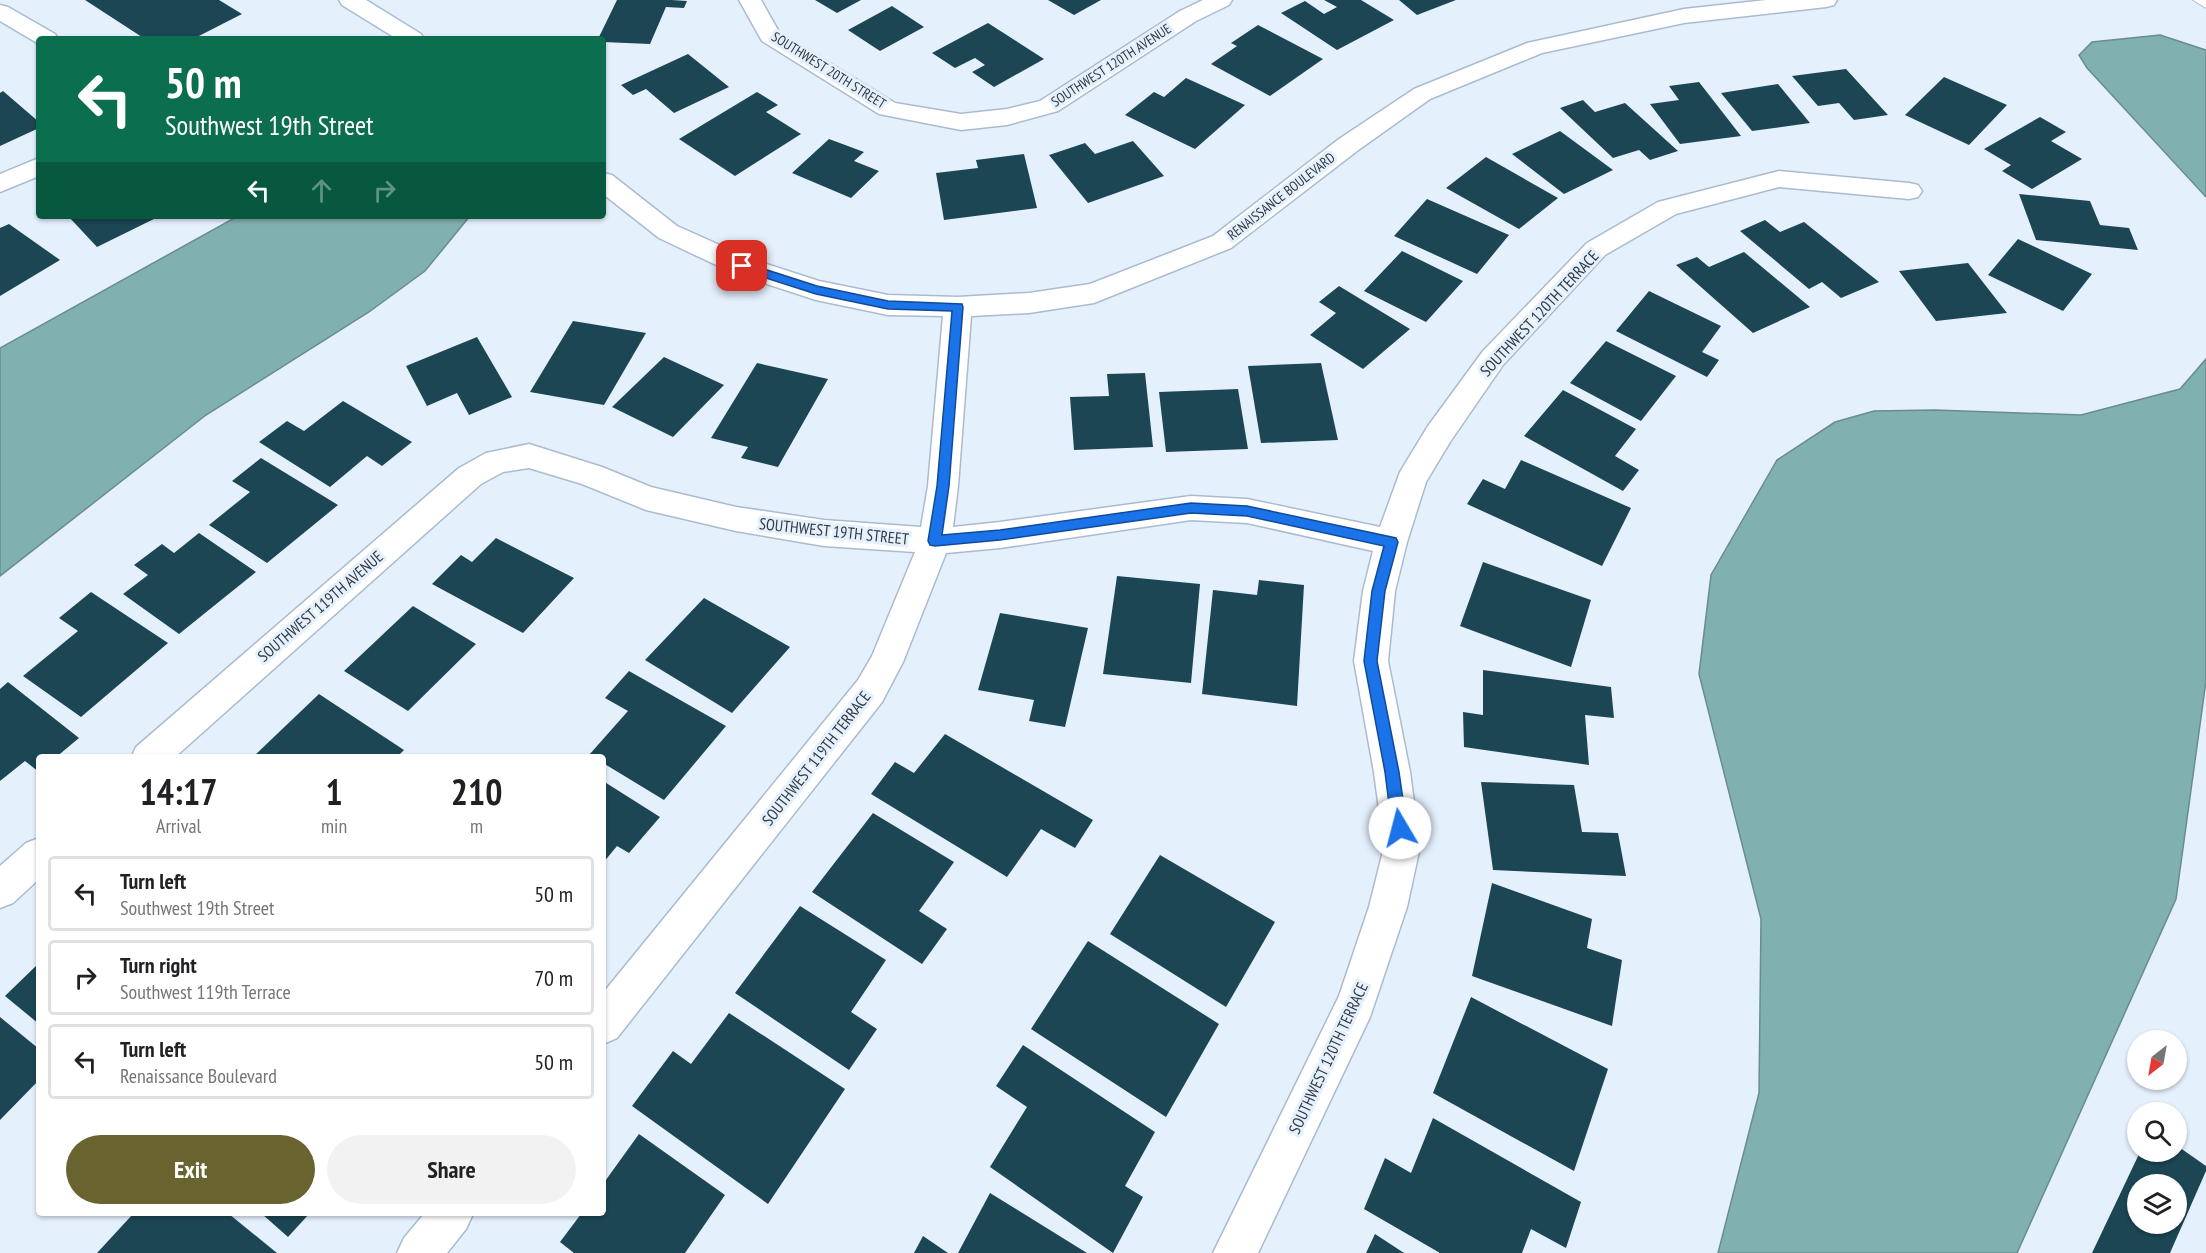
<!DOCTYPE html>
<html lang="en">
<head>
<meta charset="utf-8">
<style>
	:root { --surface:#fff; --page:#f2f2f2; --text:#202124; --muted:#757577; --line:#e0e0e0; --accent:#696330 }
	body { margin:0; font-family:"PT Sans Narrow",sans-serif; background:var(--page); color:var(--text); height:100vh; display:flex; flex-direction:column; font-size:22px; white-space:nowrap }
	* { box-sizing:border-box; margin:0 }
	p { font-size:20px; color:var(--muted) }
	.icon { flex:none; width:33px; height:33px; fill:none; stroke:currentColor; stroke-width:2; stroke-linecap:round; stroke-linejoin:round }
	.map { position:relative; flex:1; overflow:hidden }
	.drawer { position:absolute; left:36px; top:754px; width:570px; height:462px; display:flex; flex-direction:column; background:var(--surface); border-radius:6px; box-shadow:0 2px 4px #0004 }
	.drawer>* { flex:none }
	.hud { position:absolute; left:36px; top:36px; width:570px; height:183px; border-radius:6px; box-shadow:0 2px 4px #0004; background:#0b6e4f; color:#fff; overflow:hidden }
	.needle { width:39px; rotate:211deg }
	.buttons { position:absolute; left:2127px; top:1030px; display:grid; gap:12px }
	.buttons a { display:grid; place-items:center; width:60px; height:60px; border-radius:50%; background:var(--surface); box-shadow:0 2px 4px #0004; font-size:30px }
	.pin { position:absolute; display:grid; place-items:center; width:51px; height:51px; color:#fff; margin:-26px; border-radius:12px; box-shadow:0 3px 9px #0006 }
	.me { position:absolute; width:66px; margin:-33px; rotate:352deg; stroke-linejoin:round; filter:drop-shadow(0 0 4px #0008) }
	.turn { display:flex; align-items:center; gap:21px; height:126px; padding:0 30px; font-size:27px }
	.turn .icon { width:78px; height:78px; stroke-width:2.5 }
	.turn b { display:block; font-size:42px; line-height:51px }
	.lanes { display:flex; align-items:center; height:57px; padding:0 30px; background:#0003; justify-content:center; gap:30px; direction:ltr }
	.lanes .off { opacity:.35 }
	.eta { display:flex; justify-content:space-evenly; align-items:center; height:102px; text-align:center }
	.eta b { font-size:36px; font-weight:800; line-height:42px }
	.button { display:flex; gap:12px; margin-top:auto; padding:12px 30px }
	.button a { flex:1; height:69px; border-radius:36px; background:var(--accent); color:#fff; font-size:24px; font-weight:800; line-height:69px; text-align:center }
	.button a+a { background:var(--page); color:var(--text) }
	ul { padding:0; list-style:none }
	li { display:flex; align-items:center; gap:18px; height:75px; margin:0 12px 9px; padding:0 18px; border:3px solid var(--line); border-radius:6px }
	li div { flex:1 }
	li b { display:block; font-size:22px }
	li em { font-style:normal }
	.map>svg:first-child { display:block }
</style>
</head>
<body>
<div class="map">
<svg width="2206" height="1253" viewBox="0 0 2206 1253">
	<rect width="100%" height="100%" fill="#e5f0fd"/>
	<g fill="#81b1af" stroke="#698d8e" stroke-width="1.5">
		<path d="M2160,35L2206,50V197L2087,68L2079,55L2092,42Z"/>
		<path d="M238,216H470L425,271L369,312L206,415L0,576V348Z"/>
		<path d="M2206,359V681L2176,899L2017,1253H1718L1759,1093L1761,919L1699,674L1711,575L1777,460L1835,422L1874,411L1935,410L2081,415L2180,389Z"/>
	</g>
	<g fill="#1c4654" fill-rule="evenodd">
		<path d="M85,0H219L242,14L193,39H145Z"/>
		<path d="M617,0H672L687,1L684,8L666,7L650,44L603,42V39H598Z"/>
		<path d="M815,0H861L837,13Z"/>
		<path d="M1048,0H1101L1074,15Z"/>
		<path d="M1324,0H1361L1394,20L1337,50L1281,13L1305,1L1324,14L1337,7Z"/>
		<path d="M1399,0H1456L1417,15Z"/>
		<path d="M892,6L924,27L880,51L848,30Z"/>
		<path d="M988,23L1044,59L994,87L972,72L985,65L975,58L955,68L932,53Z"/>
		<path d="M1258,25L1323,59L1270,96L1211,64L1237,46L1231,43Z"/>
		<path d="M688,54L729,87L674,113L646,89L633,95L621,85Z"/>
		<path d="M1846,69L1888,115L1854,120L1839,103L1818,106L1792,76Z"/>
		<path d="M1944,77L2007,105L1969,145L1905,115Z"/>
		<path d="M1186,78L1245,105L1195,149L1125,115L1154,92L1164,97Z"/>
		<path d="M1699,82L1741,136L1680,144L1650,104L1679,100L1669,86Z"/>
		<path d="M1778,84L1810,123L1752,131L1721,93Z"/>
		<path d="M3,91L39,122V128L0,146V93Z"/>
		<path d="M757,92L778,105L766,112L801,134L735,176L679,139Z"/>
		<path d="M1583,100L1595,112L1625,103L1678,151L1650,160L1639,150L1613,158L1560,108Z"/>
		<path d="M2040,117L2066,132L2051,141L2082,159L2032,189L2002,171L2011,165L1984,149Z"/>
		<path d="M1560,131L1613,170L1564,194L1512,154Z"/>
		<path d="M829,139L864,152L854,161L879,171L851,198L792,173Z"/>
		<path d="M1133,141L1164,176L1088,203L1049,155L1085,143L1095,154Z"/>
		<path d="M1024,154L1037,208L944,220L936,173L978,168L976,160Z"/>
		<path d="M1486,157L1558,198L1519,229L1446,188Z"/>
		<path d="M2019,194L2090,201L2100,225L2129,228L2138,250L2036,240Z"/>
		<path d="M1427,199L1509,235L1477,274L1394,236Z"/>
		<path d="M68,216H160L97,247Z"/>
		<path d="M1765,220L1780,232L1804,222L1879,282L1841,298L1822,282L1809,289L1740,231Z"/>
		<path d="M9,224L60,260L0,296V228Z"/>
		<path d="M2018,239L2092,274L2063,311L1988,275Z"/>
		<path d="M1402,251L1463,281L1426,322L1364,291Z"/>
		<path d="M1744,252L1810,307L1753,333L1676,265L1697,257L1709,267Z"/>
		<path d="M1968,263L2007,313L1936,321L1899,271Z"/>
		<path d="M1339,286L1410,329L1363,369L1310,335L1336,313L1319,302Z"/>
		<path d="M1649,291L1721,326L1702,352L1719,360L1707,377L1616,331Z"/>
		<path d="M573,321L646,333L604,405L530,392Z"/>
		<path d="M477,337L512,397L469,415L457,393L427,406L406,366Z"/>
		<path d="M1606,341L1676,376L1641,421L1570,383Z"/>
		<path d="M664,357L724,385L673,437L612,407Z"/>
		<path d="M757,363L828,379L778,467L741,458L748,447L711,438Z"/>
		<path d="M1321,363L1338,440L1261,443L1248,366Z"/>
		<path d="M1145,373L1153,447L1074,450L1070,397L1109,396L1107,374Z"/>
		<path d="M1238,389L1248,449L1166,452L1159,392Z"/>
		<path d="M1563,390L1636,429L1615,456L1639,470L1623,491L1524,436Z"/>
		<path d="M343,401L412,442L382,466L367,456L330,487L259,442L287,421L304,431Z"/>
		<path d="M261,458L338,505L267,563L209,525L250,492L232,481Z"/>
		<path d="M1521,460L1631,508L1602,566L1467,504L1483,479L1505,489Z"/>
		<path d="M199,533L256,572L179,634L123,594L148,575L134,565L162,544L174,553Z"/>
		<path d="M496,538L574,578L523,633L432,584L461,555L472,562Z"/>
		<path d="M1483,562L1591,600L1571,667L1460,626Z"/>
		<path d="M1117,576L1200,584L1191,683L1103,674Z"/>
		<path d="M1259,580L1304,585L1297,706L1202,694L1213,590L1257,595Z"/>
		<path d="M91,592L168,643L81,717L23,676L78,631L59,618Z"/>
		<path d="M704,598L790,647L732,713L645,660Z"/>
		<path d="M413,606L476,644L408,711L344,671Z"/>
		<path d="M1000,613L1088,628L1065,727L1029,721L1034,700L978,690Z"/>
		<path d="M1483,670L1611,687L1614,718L1585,715L1589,765L1464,747L1463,712L1483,715Z"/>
		<path d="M629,671L726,726L664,800L603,763V758L589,755L628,711L605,698Z"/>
		<path d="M8,682L79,738L55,758H39V772L25,761L0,781V689Z"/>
		<path d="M319,694L404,750L396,758H252Z"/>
		<path d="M945,734L1093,820L1075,848L1041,829L1007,877L871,794L895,762L914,773Z"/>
		<path d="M603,781L660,817L629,853L617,846L603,863Z"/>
		<path d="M1481,782L1574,785L1582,832L1618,833L1626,876L1493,870Z"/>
		<path d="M873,813L954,862L919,911L947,929L922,964L812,892Z"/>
		<path d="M1160,855L1275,922L1226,1007L1110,934Z"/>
		<path d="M1492,883L1592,919L1587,948L1622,960L1612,1026L1472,976Z"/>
		<path d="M800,906L886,960L851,1012L877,1029L849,1070L735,993Z"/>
		<path d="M1088,941L1219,1024L1166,1117L1031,1029Z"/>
		<path d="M39,963V1024L5,996Z"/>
		<path d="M1471,997L1608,1069L1574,1171L1433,1093Z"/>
		<path d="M729,1013L845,1089L768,1204L632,1106L673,1051L691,1064Z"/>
		<path d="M0,1017L39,1049V1080L0,1120Z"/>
		<path d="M1023,1045L1155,1132L1125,1186L1143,1197L1113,1253L990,1167L1027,1107L996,1086Z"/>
		<path d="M1433,1118L1581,1202L1566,1248L1531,1229L1522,1253H1440L1364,1209L1385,1158L1411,1173Z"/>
		<path d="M639,1134L725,1195L685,1253H574L560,1242L581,1214H603V1184Z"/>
		<path d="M2176,1145L2206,1166V1171L2170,1253H2092L2140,1152H2176ZM2138,1185H2176V1224H2138Z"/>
		<path d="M990,1193L1087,1253H958Z"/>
		<path d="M133,1214H229L277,1253H97Z"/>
		<path d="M262,1214H309L288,1237Z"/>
		<path d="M1375,1234L1404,1253H1366Z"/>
		<path d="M923,1236L948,1253H914Z"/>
	</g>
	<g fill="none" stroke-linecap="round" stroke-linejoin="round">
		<g stroke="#aabbd0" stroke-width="2">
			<path id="lane" d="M2193,0H2206V8Z"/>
		</g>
		<g stroke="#aabbd0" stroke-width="3">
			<g id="street">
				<path d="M339,0H366L421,34L424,39H397L342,5Z"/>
				<path d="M739,0H761L779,32L895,103L961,114L1007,109L1040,101L1180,11L1203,0H1232L1229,5L1196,21L1058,111L1007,125L961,130L879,114L762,41Z"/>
				<path d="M1766,0H1837L1834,5L1826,7L1684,23L1542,53L1430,99L1357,151L1231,248L1094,303L1029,313L971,316L958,486L953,527L1000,522L1191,496L1247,499L1380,527L1400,472L1428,426L1483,351L1587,243L1658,202L1779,171L1909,183L1918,185L1922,191L1918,197L1909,199L1779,187L1676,214L1605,255L1503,365L1450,442L1426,482L1407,542L1395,591L1388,661L1410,772L1420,847L1407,907L1370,1017L1258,1253H1213L1339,996L1369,907L1384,847L1374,772L1354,661L1363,591L1373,551L1247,523L1191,520L1000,548L946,553L903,662L882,702L617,1038L603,1044V993L858,680L872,656L915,552L824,546L736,531L646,510L582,484L529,468L503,472L481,484L174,758H131L136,747L459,468L486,453L529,444L602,467L651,487L736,507L824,520L921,527L928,486L943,316L888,315L816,300L733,273L659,238L603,194V173L612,175L677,226L751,259L819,281L888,295L958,297L1029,293L1090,284L1213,236L1339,139L1414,89L1527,43L1684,9Z"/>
				<path d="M0,5L8,7L55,34L58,39H39V44L0,21Z"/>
				<path d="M39,158V176L0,192V174Z"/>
				<path d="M39,838V879L13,903L0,908V866L26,843Z"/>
				<path d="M424,1214H473L466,1229L447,1253H397L404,1238Z"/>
			</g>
		</g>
		<use href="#lane" fill="#fff" fill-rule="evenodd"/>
		<use href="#street" fill="#fff" fill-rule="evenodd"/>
	</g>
	<path fill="#1a73e8" stroke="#114b97" stroke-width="1.5" d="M742,262L817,286L888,301L962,304L963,307L949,486L942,535L1000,530L1191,503L1247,506L1396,538L1398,542L1385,591L1377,661L1399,772L1407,828L1405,833L1400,835L1394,833L1392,828L1385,772L1364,661L1372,591L1384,546L1247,516L1191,513L1000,540L935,546L930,545L928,541L937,486L952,311L888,309L816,294L738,269V263Z"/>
	<g text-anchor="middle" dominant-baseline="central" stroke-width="6" stroke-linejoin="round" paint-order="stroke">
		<g font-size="14" fill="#313841" stroke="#e5f0fd">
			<text transform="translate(1111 65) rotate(-33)">SOUTHWEST 120TH AVENUE</text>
			<text transform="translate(829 70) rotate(32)">SOUTHWEST 20TH STREET</text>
			<text transform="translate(1281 196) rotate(-38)">RENAISSANCE BOULEVARD</text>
		</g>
		<g font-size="16" fill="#313841" stroke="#e5f0fd">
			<text transform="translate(1539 313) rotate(-47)">SOUTHWEST 120TH TERRACE</text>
			<text transform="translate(834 531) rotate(6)">SOUTHWEST 19TH STREET</text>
			<text transform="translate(320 606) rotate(-41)">SOUTHWEST 119TH AVENUE</text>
			<text transform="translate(816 758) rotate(-52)">SOUTHWEST 119TH TERRACE</text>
			<text transform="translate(1328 1058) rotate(-65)">SOUTHWEST 120TH TERRACE</text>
		</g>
	</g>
</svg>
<div class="buttons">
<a><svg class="needle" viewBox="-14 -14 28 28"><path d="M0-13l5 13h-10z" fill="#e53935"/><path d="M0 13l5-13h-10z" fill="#757577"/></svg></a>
<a><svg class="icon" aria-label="search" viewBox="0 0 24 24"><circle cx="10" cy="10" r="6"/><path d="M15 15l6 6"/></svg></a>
<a><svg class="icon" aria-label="layers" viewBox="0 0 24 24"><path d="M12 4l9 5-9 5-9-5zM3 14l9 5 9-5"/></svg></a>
</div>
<div class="pin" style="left:742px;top:266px;background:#d93025"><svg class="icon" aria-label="arrive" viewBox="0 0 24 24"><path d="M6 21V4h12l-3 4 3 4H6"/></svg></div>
<svg class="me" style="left:1400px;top:828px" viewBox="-20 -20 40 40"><circle r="19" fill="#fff"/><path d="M0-13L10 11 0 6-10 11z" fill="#1a73e8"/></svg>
<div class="hud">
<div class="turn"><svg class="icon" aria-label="left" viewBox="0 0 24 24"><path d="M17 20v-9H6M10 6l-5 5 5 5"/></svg><div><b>50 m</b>Southwest 19th Street</div></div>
<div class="lanes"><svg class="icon" aria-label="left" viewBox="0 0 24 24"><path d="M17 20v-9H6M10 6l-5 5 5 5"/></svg><svg class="icon off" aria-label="ahead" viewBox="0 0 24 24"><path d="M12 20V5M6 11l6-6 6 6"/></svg><svg class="icon off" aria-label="right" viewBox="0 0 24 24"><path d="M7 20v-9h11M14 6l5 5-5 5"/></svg></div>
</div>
<section class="drawer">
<div class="eta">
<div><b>14:17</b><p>Arrival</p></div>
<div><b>1</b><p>min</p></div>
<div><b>210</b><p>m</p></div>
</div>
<ul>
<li><svg class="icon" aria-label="left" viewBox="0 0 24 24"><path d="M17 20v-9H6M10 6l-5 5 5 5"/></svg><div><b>Turn left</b><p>Southwest 19th Street</p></div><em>50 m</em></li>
<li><svg class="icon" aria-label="right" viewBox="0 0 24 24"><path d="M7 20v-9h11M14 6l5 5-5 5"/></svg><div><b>Turn right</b><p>Southwest 119th Terrace</p></div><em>70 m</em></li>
<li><svg class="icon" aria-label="left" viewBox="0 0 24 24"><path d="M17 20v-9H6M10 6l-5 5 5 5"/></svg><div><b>Turn left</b><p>Renaissance Boulevard</p></div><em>50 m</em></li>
</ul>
<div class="button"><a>Exit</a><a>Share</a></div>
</section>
</div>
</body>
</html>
